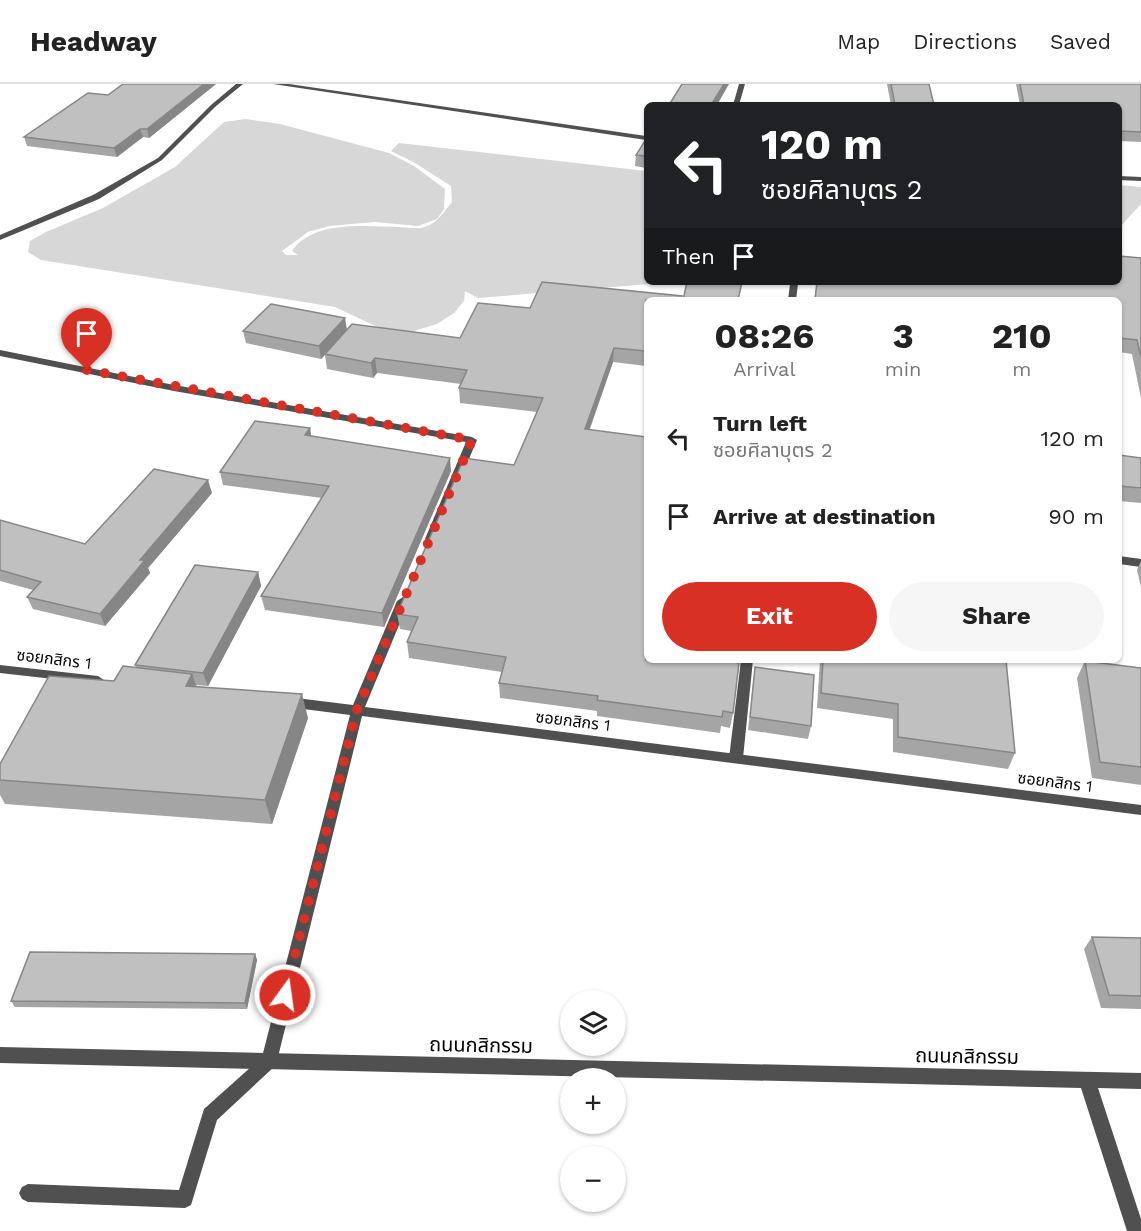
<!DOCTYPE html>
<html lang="en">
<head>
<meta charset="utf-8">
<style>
	:root { --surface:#fff; --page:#f6f6f6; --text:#222; --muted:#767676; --line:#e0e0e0; --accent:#d93025 }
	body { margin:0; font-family:"Work Sans","Noto Sans Thai",sans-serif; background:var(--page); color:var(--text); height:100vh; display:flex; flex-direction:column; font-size:22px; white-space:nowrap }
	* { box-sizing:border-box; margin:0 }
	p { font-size:20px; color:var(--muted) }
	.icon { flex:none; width:33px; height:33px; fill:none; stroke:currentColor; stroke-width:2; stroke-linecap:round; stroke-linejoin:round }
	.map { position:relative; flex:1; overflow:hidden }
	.panel { position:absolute; left:644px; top:213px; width:478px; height:366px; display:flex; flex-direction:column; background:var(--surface); border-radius:9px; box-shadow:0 2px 4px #0004 }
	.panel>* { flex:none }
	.banner { position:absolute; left:644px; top:18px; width:478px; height:183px; border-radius:9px; box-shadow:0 2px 4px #0004; background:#202124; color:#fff; overflow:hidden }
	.tools { position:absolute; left:560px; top:906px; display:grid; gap:12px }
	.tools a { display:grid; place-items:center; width:66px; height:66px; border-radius:50%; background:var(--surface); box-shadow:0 2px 4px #0004; font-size:30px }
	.pin { position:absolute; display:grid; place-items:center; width:51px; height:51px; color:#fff; margin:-62px -26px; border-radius:50% 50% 50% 0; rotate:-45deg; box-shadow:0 0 6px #0007 }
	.pin .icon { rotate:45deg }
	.me { position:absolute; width:66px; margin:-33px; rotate:14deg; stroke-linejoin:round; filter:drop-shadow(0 0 4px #0008) }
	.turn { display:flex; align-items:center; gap:21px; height:126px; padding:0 18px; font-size:27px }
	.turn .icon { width:78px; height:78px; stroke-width:2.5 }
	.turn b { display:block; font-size:42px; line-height:51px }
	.then { display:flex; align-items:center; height:57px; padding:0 18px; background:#0003; gap:12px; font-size:22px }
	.eta { display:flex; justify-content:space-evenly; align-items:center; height:102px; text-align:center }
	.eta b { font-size:36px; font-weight:700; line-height:42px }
	.button { display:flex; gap:12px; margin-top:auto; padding:12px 18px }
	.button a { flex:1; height:69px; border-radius:36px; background:var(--accent); color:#fff; font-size:24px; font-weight:700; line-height:69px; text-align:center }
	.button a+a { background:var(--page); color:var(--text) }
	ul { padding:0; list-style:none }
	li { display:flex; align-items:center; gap:18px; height:78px; padding:0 18px }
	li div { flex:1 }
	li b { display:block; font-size:22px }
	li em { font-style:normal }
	header { display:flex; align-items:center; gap:36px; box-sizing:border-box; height:84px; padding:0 30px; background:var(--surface); border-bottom:2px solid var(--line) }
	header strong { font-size:28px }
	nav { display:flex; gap:33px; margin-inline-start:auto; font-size:21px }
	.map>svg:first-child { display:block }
</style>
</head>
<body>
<header>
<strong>Headway</strong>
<nav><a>Map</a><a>Directions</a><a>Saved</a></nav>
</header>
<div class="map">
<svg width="1141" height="1147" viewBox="0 0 1141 1147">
	<rect width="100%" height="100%" fill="#fff"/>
	<g fill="#d7d7d7">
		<path d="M246,35L280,40L389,69L414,82L445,105L444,125L437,135L418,142L375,138L329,142L308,148L282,167L286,171H298L292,167C314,135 367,143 401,143C408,144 418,145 425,143C437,139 444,128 452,118L451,102L415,79L391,67L399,59L646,87V198H674L478,214L465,207L464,217L454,229L437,240L414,247H386L335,223L41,176L28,168L30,157L46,148L103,124L175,83L224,38Z"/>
		<path d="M1119,101L1141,103V120L1119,144Z"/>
	</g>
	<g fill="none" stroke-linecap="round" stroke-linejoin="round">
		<g fill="#505050" fill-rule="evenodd">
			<path d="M236,0H243L215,23L162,76L99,115L0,156V151L93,111L158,74L211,21Z"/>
			<path d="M273,0H289L646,52V56Z"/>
			<path d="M739,0H745L739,21H733Z"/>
			<path d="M1119,92L1141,93V97L1119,96Z"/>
			<path d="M0,266L174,301L472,353L477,356L435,455L430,459L425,455L466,358L174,307L0,272Z"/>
			<path d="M1119,472L1141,475V483L1119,480Z"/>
			<path d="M403,513L409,517L365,623L1141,721V731L362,632L277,977L275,982L217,1036L191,1121L185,1124L28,1118L22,1115L19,1109L22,1103L28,1100L179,1106L204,1025L262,973L350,631L288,623L284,621L282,618L284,615L288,613L353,621L397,517Z"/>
			<path d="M0,581L98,592L104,596L98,600L0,589Z"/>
		</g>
		<g fill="#505050" fill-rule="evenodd">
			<path d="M792,198L798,200L796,216H788L790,200Z"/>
			<path d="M741,576H753L743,674L741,678H731L729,674Z"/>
			<path d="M0,963L1141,989V1005L1098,1004L1141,1135V1147H1127L1081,1004L0,979Z"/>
		</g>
	</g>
	<g fill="#a5a5a5">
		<path d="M216,0L149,54L143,53L117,73L27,62L24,53L108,11Z"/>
		<path d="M887,0H929L934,21H891Z"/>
		<path d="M1016,0H1141V58L1119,57V21H1020Z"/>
		<path d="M646,55V84L635,82L636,71Z"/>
		<path d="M1141,174V314L1132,270L1119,268V216H814L817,198H1119Z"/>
		<path d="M646,216V282L613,278L590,345L733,629L730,644L721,642L720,649L597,632V627L500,614L499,599L502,588L409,574L407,558L411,547L400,545L397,530L514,381L537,328L460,319L459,304L461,300L377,289L373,294L327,285L325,271L321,275L246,259L243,247L347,245L460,254L530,224Z"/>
		<path d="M310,344L311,352L451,387L384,543L265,526L261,512L322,414L223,401L220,388Z"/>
		<path d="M1119,371L1141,374V419L1119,417Z"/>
		<path d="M212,409L148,484L150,489L105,542L33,525L27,513L33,506L0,497V436L85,460Z"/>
		<path d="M1141,477V503L1137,486Z"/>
		<path d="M258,488L261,502L208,602L196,601L197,602L308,634L272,740L5,720L0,711V680L114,597L136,584L135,581Z"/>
		<path d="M820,576H1006L1015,669L1008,685L893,668V635L817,624Z"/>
		<path d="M1085,577L1141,584V701L1092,694L1077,594Z"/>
		<path d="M755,583L811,642L808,655L748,646Z"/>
		<path d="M1092,853L1141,854V925L1101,924L1084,865Z"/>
		<path d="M255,870L257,876L247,925L15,923L11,917Z"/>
	</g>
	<g fill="#868686">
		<path d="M204,0H216L149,54L147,45Z"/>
		<path d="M724,0H729L717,21H711Z"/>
		<path d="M140,45L143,53L117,73L114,64Z"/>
		<path d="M345,234L347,246L321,275L319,262Z"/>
		<path d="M614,264L613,278L584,360L585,345Z"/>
		<path d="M375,274L377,289L373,294L371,279Z"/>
		<path d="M310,344L312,357L305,351Z"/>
		<path d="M450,374L451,387L384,543L382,529Z"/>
		<path d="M208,396L212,409L148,484L150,489L105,542L100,530L140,476Z"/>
		<path d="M258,488L261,502L208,602L203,589Z"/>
		<path d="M192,590L201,615L186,602Z"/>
		<path d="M302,610L308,634L272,740L265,716Z"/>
		<path d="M255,870L257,876L247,925L245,919Z"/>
	</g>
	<g fill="#c0c0c0" stroke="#868686" stroke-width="1.5">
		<path d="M123,0H204L147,45H140L114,64L24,53L88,9L108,11Z"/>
		<path d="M682,0H724L711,21H669Z"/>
		<path d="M891,0H929L934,21H895Z"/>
		<path d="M1020,0H1141V48L1119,47V21H1024Z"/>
		<path d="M646,55V72L636,71Z"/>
		<path d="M1119,172L1141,174V273L1137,256L1119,254V216H815L817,198H1119Z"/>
		<path d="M542,198L682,212L681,216H646V267L614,264L585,345L646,353V576H729V577L739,579L733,629L723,627L722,633L597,616L598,612L499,599L506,573L407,558L418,533L397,530L464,374L514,381L543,314L459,304L467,286L375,274L371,279L325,270L352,240L460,254L478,219L530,224Z"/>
		<path d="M687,198H742L738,216H683Z"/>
		<path d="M271,220L345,234L319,262L243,247Z"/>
		<path d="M255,337L310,344L305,351L450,374L382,529L261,512L329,402L220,388Z"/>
		<path d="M1119,371L1141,374V404L1119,402Z"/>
		<path d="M154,385L208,396L140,476H145L100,530L27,513L41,498L0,486V436L85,460Z"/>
		<path d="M195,481L258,488L203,589L135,581Z"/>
		<path d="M823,576H1006L1015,669L898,653V620L821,609Z"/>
		<path d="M1085,577L1141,584V683L1100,678Z"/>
		<path d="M123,582L192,590L186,602L302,610L265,716L0,696V680L49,592L114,597Z"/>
		<path d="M755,583L814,591L811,642L750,633Z"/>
		<path d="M1092,853L1141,854V912L1109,911Z"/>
		<path d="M30,868L255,870L245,919L11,917Z"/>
	</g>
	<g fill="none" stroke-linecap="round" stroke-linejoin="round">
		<path stroke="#d93025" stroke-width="10" stroke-dasharray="0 18" d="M87,286L472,356L357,626L285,911"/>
	</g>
	<g text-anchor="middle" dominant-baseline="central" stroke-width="4.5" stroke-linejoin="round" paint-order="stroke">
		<g font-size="16" fill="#000" stroke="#fff">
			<text transform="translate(54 575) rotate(7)">ซอยกสิกร 1</text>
			<text transform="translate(573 637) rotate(7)">ซอยกสิกร 1</text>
			<text transform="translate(1055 698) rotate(7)">ซอยกสิกร 1</text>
		</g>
		<g font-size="20" fill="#000" stroke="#fff">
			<text transform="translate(481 961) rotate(1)">ถนนกสิกรรม</text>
			<text transform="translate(967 972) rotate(1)">ถนนกสิกรรม</text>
		</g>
	</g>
</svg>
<div class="tools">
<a><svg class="icon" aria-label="layers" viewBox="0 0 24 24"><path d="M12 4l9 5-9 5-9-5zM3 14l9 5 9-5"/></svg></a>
<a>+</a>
<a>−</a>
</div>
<div class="pin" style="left:87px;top:286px;background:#d93025"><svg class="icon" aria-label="arrive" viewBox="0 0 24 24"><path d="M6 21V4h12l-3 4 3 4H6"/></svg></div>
<svg class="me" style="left:285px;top:911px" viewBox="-20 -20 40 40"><circle r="17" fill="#d93025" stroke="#fff" stroke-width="3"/><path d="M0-11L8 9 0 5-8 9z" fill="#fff"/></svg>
<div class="banner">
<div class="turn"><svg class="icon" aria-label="left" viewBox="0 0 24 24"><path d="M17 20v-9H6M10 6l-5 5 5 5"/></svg><div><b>120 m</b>ซอยศิลาบุตร 2</div></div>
<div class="then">Then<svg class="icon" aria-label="arrive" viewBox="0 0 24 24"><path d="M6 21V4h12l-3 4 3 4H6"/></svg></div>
</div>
<section class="panel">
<div class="eta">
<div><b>08:26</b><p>Arrival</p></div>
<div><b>3</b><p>min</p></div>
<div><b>210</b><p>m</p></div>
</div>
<ul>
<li><svg class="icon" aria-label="left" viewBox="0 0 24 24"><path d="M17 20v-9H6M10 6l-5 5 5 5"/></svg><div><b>Turn left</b><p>ซอยศิลาบุตร 2</p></div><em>120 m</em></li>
<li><svg class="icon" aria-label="arrive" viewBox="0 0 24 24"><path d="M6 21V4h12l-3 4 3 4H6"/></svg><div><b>Arrive at destination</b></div><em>90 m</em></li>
</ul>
<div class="button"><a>Exit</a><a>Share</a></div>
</section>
</div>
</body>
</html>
